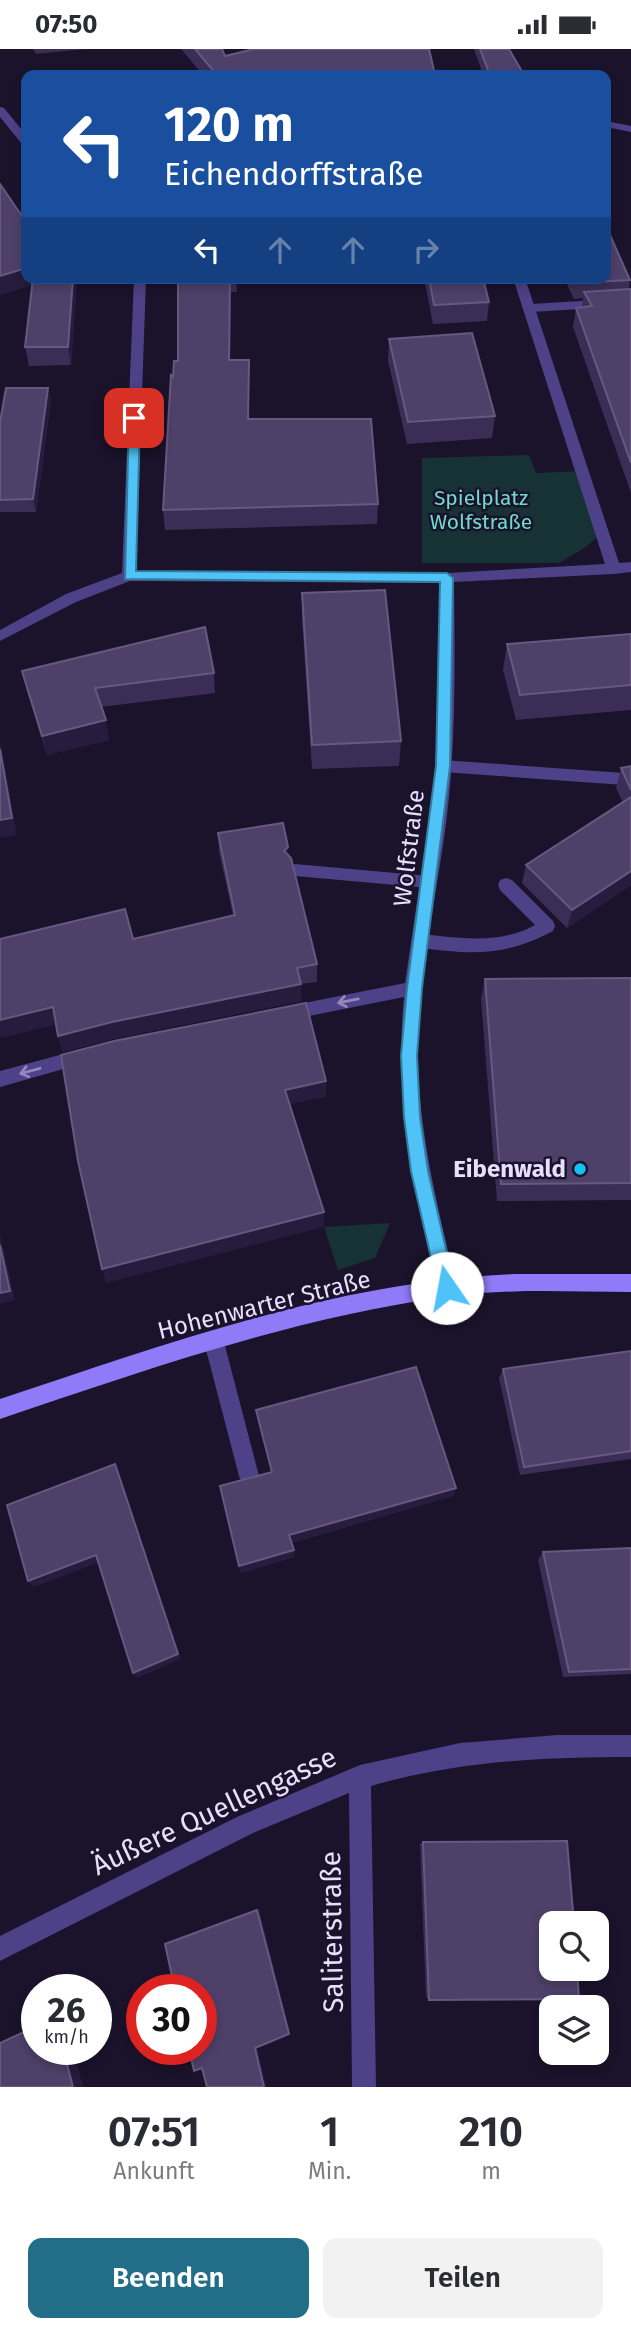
<!DOCTYPE html>
<html lang="de">
<head>
<meta charset="utf-8">
<style>
	:root { --surface:#fff; --page:#f2f2f3; --text:#2b2b33; --muted:#7c7c81; --accent:#226e89 }
	body { margin:0; font-family:"Fira Sans",sans-serif; background:var(--page); color:var(--text); height:100vh; display:flex; flex-direction:column; font-size:26px; white-space:nowrap }
	* { box-sizing:border-box; margin:0 }
	p { font-size:23px; color:var(--muted) }
	.icon { flex:none; width:38px; height:38px; fill:none; stroke:currentColor; stroke-width:2; stroke-linecap:round; stroke-linejoin:round }
	.map { position:relative; height:2038px; overflow:hidden }
	.drawer { display:flex; flex-direction:column; background:var(--surface); flex:1 }
	.drawer>* { flex:none }
	.top-card { position:absolute; left:21px; top:21px; width:590px; height:214px; border-radius:14px; box-shadow:0 4px 10px #0003; background:#1a4fa0; color:#fff; overflow:hidden }
	.tools { position:absolute; left:539px; top:1862px; display:grid; gap:14px }
	.tools a { display:grid; place-items:center; width:70px; height:70px; border-radius:14px; background:var(--surface); box-shadow:0 4px 10px #0003; font-size:35px }
	.speed { position:absolute; left:21px; top:1925px; display:flex; gap:14px; font-size:35px; font-weight:700; text-align:center }
	.speed>* { display:grid; place-content:center; width:91px; height:91px; border-radius:50%; background:var(--surface); box-shadow:0 4px 10px #0003; line-height:1 }
	.speed small { font-size:18px; font-weight:400 }
	.speed .limit { border:10px solid #d22; background:#fff; color:#111 }
	.pin { position:absolute; display:grid; place-items:center; width:60px; height:60px; color:#fff; margin:-30px; border-radius:14px; box-shadow:0 4px 10px #0006 }
	.me { position:absolute; width:77px; margin:-38px; rotate:348deg; stroke-linejoin:round; filter:drop-shadow(0 0 5px #0008) }
	.turn { display:flex; align-items:center; gap:24px; height:147px; padding:0 28px; font-size:32px }
	.turn .icon { width:91px; height:91px; stroke-width:2.5 }
	.turn b { display:block; font-size:49px; line-height:60px }
	.lanes { display:flex; align-items:center; height:66px; padding:0 28px; background:#0003; justify-content:center; gap:35px; direction:ltr }
	.lanes .off { opacity:.35 }
	.eta { display:flex; justify-content:space-evenly; align-items:center; height:119px; text-align:center }
	.eta b { font-size:42px; font-weight:600; line-height:49px }
	.primary-button { display:flex; gap:14px; margin-top:auto; padding:14px 28px }
	.primary-button a { flex:1; height:80px; border-radius:14px; background:var(--accent); color:#fff; font-size:28px; font-weight:600; line-height:80px; text-align:center }
	.primary-button a+a { background:var(--page); color:var(--text) }
	.status { display:flex; justify-content:space-between; align-items:center; height:49px; padding:0 35px; background:var(--surface); direction:ltr }
	.status svg { height:19px; fill:currentColor }
	.map>svg:first-child { display:block }
</style>
</head>
<body>
<div class="status"><b>07:50</b><svg viewBox="0 0 49 12"><path d="M0 12V9h3v3zM5 12V6h3v6zM10 12V3h3v9zM15 12V0h3v12zM26 1h20v11H26zM47 4h2v5h-2z"/></svg></div>
<div class="map">
<svg width="631" height="2038" viewBox="0 0 631 2038">
	<rect width="100%" height="100%" fill="#1a132b"/>
	<g fill="#163235">
		<path d="M529,406L536,424L582,422L604,482L586,498L559,514H422V409Z"/>
		<path d="M390,1174L375,1209L338,1221L324,1178Z"/>
	</g>
	<g fill="none" stroke-linecap="round" stroke-linejoin="round">
		<g fill="#4d4187" fill-rule="evenodd">
			<path d="M631,249V257L531,263L525,259L531,255Z"/>
			<path d="M443,711L624,724L629,726L631,731L624,736L443,723L435,717Z"/>
			<path d="M295,815L429,827L437,833L429,839L295,827L287,821Z"/>
			<path d="M506,829L512,831L553,872L555,877L553,882C518,901 487,906 448,902C437,901 425,900 415,897L413,892L415,887L421,885C461,889 499,896 535,876L500,841L498,836L500,831Z"/>
			<path d="M214,1284L221,1286L224,1293L259,1427L256,1434L249,1437L242,1434L239,1427L204,1293L207,1286Z"/>
		</g>
		<g fill="#4d4187" fill-rule="evenodd">
			<path d="M0,58L4,59L26,86V96L22,95L0,68Z"/>
			<path d="M606,72L631,77V83L606,78Z"/>
			<path d="M134,229H146L136,522L447,524L605,515L513,229H525L619,514L631,513V523L614,525L454,533C455,611 456,690 447,767C437,848 417,928 418,1009C419,1087 439,1163 457,1239L454,1245L447,1248L440,1245L437,1239C416,1142 394,1048 404,948L284,972L278,970L275,965L278,960L284,958L405,934L434,738L439,648L440,534L130,532L76,553L0,592V581L66,545L122,524Z"/>
			<path d="M82,1000L88,1003L91,1008L88,1013L0,1038V1022Z"/>
			<path d="M557,1686H631V1708C542,1708 457,1712 371,1737L376,2038H352L349,1744L253,1784L0,1912V1887L237,1768L360,1716L460,1694Z"/>
		</g>
		<path fill="#8f7bf8" fill-rule="evenodd" d="M515,1225H631V1243C569,1243 507,1239 445,1248C293,1269 145,1321 0,1370V1350C166,1295 338,1232 515,1225Z"/>
	</g>
	<g fill="#3c2d57">
		<path d="M33,0H85L36,5Z"/>
		<path d="M181,0H222L225,7L435,26H203Z"/>
		<path d="M474,0H509L524,26H483Z"/>
		<path d="M0,135L26,229H77L71,316L29,317L25,298L32,236L0,246Z"/>
		<path d="M178,229H236L237,243H231L230,311H249V370L378,455L377,475L165,481L163,461L178,312Z"/>
		<path d="M424,229H483L489,253L487,272L433,275Z"/>
		<path d="M564,229H606L630,231L629,240H631V444L573,278L576,259L582,258L583,249L574,250Z"/>
		<path d="M389,290L495,367L492,389L407,395L388,312Z"/>
		<path d="M48,339L51,351L36,463H0V373Z"/>
		<path d="M302,544L401,692L399,717L312,720L302,570Z"/>
		<path d="M631,585V661L516,671L503,621L507,595Z"/>
		<path d="M22,622L214,624L215,644L101,658L109,691L47,706L27,642Z"/>
		<path d="M631,717V836L567,879L522,834L526,816L623,754L616,739L621,719Z"/>
		<path d="M218,784L289,807L317,915V933L301,935V952L116,989L63,1003L58,987L56,975L0,989L133,890L233,866L219,803Z"/>
		<path d="M631,929V1151L497,1152L481,950L485,930Z"/>
		<path d="M631,1302V1410L520,1426L499,1329L503,1320Z"/>
		<path d="M256,1361L456,1439L453,1447L291,1494L294,1508L241,1524L220,1437L271,1423L258,1371Z"/>
		<path d="M631,1499V1625L563,1628L538,1511L543,1503Z"/>
		<path d="M423,1793L429,1951L426,1948L420,1795Z"/>
	</g>
	<g fill="#271b3e">
		<path d="M26,219V229H36L37,234L0,246V227Z"/>
		<path d="M73,229H77L71,316L68,298Z"/>
		<path d="M230,229L231,243L230,331L229,311Z"/>
		<path d="M249,311V391L248,370Z"/>
		<path d="M48,339L51,351L36,463L33,450Z"/>
		<path d="M106,671L109,691L47,706L42,687Z"/>
		<path d="M0,690L17,786L0,789Z"/>
		<path d="M288,798L289,816L284,802Z"/>
		<path d="M631,822V836L567,879L572,861Z"/>
		<path d="M301,935V952L116,989L63,1003L58,987L112,973Z"/>
		<path d="M53,958L58,975L0,989V971Z"/>
		<path d="M326,1032V1048L286,1056L285,1041Z"/>
		<path d="M324,1163V1178L106,1234L102,1220Z"/>
		<path d="M0,1184L15,1251L0,1255Z"/>
		<path d="M115,1415L119,1423L181,1610L137,1629L133,1624Z"/>
		<path d="M456,1439L453,1447L290,1494L289,1486Z"/>
		<path d="M294,1501V1508L241,1524L239,1517Z"/>
		<path d="M96,1506L100,1513L34,1538L28,1532Z"/>
		<path d="M259,1860L290,1982L289,1985L257,1861Z"/>
		<path d="M256,1995L267,2038H264L255,1999Z"/>
		<path d="M63,2000H73L83,2038H73Z"/>
	</g>
	<g fill="#4e4069" stroke="#665980" stroke-width="2">
		<path d="M195,0H222L225,7L254,0H429L435,26H217Z"/>
		<path d="M480,0H509L524,26H490Z"/>
		<path d="M0,135L26,173V219L0,227Z"/>
		<path d="M606,177L630,231L577,234L574,229H606Z"/>
		<path d="M33,229H73L68,298H25Z"/>
		<path d="M178,229H230L229,311H249L248,370H371L378,455L163,461L171,326L173,328L174,312H178Z"/>
		<path d="M429,229H483L489,253L434,256Z"/>
		<path d="M631,240V414L576,259L592,257L584,243Z"/>
		<path d="M472,284L495,367L408,373L389,290Z"/>
		<path d="M6,339H48L33,450L0,451V373Z"/>
		<path d="M385,541L401,692L312,696L302,544Z"/>
		<path d="M205,578L214,624L95,639L106,671L42,687L22,622Z"/>
		<path d="M631,585V636L520,646L507,595Z"/>
		<path d="M0,700L12,769L0,771Z"/>
		<path d="M631,717V741L621,719Z"/>
		<path d="M631,748V822L572,861L526,816Z"/>
		<path d="M283,774L288,798L284,802L291,809L317,915L297,919L301,935L112,973L58,987L53,958L0,971V890L125,860L133,890L235,866L218,784Z"/>
		<path d="M631,929V1134L501,1135L485,930Z"/>
		<path d="M306,954L326,1032L285,1041L324,1163L102,1220L78,1112L61,1006L114,992Z"/>
		<path d="M0,1196L10,1242L0,1244Z"/>
		<path d="M631,1302V1402L524,1418L503,1320Z"/>
		<path d="M416,1318L456,1439L289,1486L294,1501L239,1517L220,1437L272,1423L256,1361Z"/>
		<path d="M115,1415L178,1605L133,1624L96,1506L28,1532L7,1456Z"/>
		<path d="M631,1499V1620L569,1623L543,1503Z"/>
		<path d="M567,1792L574,1874H551V1920H577L579,1950L429,1951L423,1793Z"/>
		<path d="M257,1861L289,1985L255,1999L264,2038H207L202,2019L194,2022L189,2000H201V1941H175L165,1895Z"/>
		<path d="M37,1977V2000H63L73,2038H0V1994Z"/>
	</g>
	<defs><path id="oneway-shaft" d="M-6 0H5M1.5-3L5.5 0L1.5 3" fill="none" stroke-width="1.6" stroke-linecap="round" stroke-linejoin="round" transform="scale(1.75)"/></defs>
	<g stroke="#9288bc">
		<use href="#oneway-shaft" transform="translate(348 952) rotate(169)"/>
		<use href="#oneway-shaft" transform="translate(30 1022) rotate(165)"/>
	</g>
	<path fill="#4fc3f7" stroke="#337fa1" stroke-width="2" d="M134,366L140,369L136,522L447,524L453,529L450,717L422,939L417,1007L420,1068L428,1122L455,1239L453,1245L447,1247L440,1245L438,1239L411,1122L404,1068L401,1007L407,939L436,717L440,533L125,530L129,369Z"/>
	<circle fill="#16bff3" stroke="#1a132b" stroke-width="2.5" cx="580" cy="1120" r="7"/>
	<g text-anchor="middle" dominant-baseline="central" stroke-width="5" stroke-linejoin="round" paint-order="stroke">
		<g font-size="21" fill="#6ddbce" stroke="#1a132b">
			<text x="481" y="449">Spielplatz<tspan x="481" dy="24">Wolfstraße</tspan></text>
		</g>
		<g font-size="24" fill="#e6dffd" stroke="#1a132b">
			<text transform="translate(409 799) rotate(-83)">Wolfstraße</text>
			<text transform="translate(264 1256) rotate(-14)">Hohenwarter Straße</text>
		</g>
		<g font-size="24" font-weight="bold" fill="#e6dffd" stroke="#1a132b" text-anchor="end">
			<text x="566" y="1120">Eibenwald</text>
		</g>
		<g font-size="28" fill="#e6dffd" stroke="#1a132b">
			<text transform="translate(214 1762) rotate(-25)">Äußere Quellengasse</text>
			<text transform="translate(332 1883) rotate(-91)">Saliterstraße</text>
		</g>
	</g>
</svg>
<div class="tools">
<a><svg class="icon" aria-label="search" viewBox="0 0 24 24"><circle cx="10" cy="10" r="6"/><path d="M15 15l6 6"/></svg></a>
<a><svg class="icon" aria-label="layers" viewBox="0 0 24 24"><path d="M12 4l9 5-9 5-9-5zM3 14l9 5 9-5"/></svg></a>
</div>
<div class="speed"><div>26<small>km/h</small></div><div class="limit">30</div></div>
<div class="pin" style="left:134px;top:369px;background:#d93025"><svg class="icon" aria-label="arrive" viewBox="0 0 24 24"><path d="M6 21V4h12l-3 4 3 4H6"/></svg></div>
<svg class="me" style="left:447px;top:1239px" viewBox="-20 -20 40 40"><circle r="19" fill="#fff"/><path d="M0-13L10 11 0 6-10 11z" fill="#4fc3f7"/></svg>
<div class="top-card">
<div class="turn"><svg class="icon" aria-label="left" viewBox="0 0 24 24"><path d="M17 20v-9H6M10 6l-5 5 5 5"/></svg><div><b>120 m</b>Eichendorffstraße</div></div>
<div class="lanes"><svg class="icon" aria-label="left" viewBox="0 0 24 24"><path d="M17 20v-9H6M10 6l-5 5 5 5"/></svg><svg class="icon off" aria-label="ahead" viewBox="0 0 24 24"><path d="M12 20V5M6 11l6-6 6 6"/></svg><svg class="icon off" aria-label="ahead" viewBox="0 0 24 24"><path d="M12 20V5M6 11l6-6 6 6"/></svg><svg class="icon off" aria-label="right" viewBox="0 0 24 24"><path d="M7 20v-9h11M14 6l5 5-5 5"/></svg></div>
</div>
</div>
<section class="drawer">
<div class="eta">
<div><b>07:51</b><p>Ankunft</p></div>
<div><b>1</b><p>Min.</p></div>
<div><b>210</b><p>m</p></div>
</div>
<div class="primary-button"><a>Beenden</a><a>Teilen</a></div>
</section>
</body>
</html>
